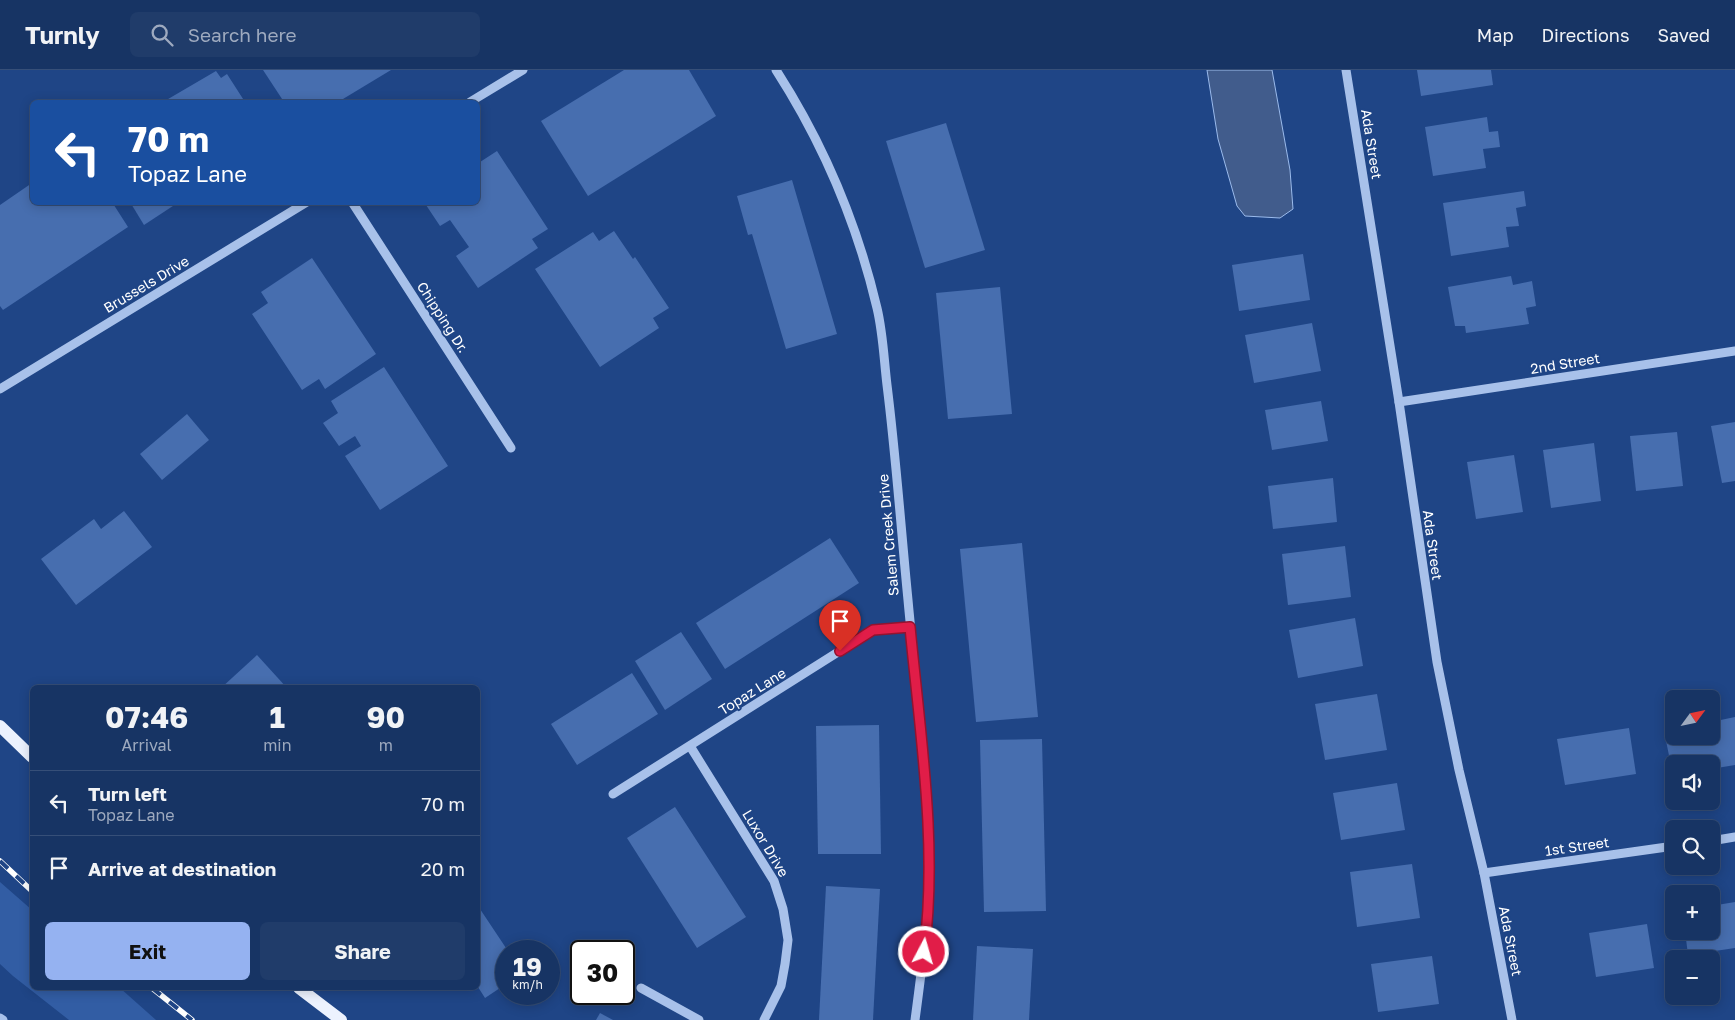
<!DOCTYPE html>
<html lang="en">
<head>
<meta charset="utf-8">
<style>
	:root { --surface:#173464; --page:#203c6a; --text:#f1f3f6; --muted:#9eaabf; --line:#364f78; --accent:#95b2f1 }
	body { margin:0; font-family:"Golos Text",sans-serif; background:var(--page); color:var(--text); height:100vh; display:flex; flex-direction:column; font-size:19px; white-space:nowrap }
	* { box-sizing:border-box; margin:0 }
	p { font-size:16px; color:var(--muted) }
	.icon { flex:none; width:28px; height:28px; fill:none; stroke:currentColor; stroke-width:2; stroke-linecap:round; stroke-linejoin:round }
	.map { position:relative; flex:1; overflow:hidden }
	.side { position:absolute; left:30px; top:615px; width:450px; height:305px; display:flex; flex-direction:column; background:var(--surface); border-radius:8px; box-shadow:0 2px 12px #0003,0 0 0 1px var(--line) }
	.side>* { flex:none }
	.hud { position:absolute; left:30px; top:30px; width:450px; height:105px; border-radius:8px; box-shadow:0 2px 12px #0003,0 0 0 1px var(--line); background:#1a4fa0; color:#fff; overflow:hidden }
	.needle { width:32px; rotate:57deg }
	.fabs { position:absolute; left:1665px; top:620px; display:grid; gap:10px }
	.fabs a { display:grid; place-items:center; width:55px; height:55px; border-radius:8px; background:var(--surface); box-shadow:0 2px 12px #0003,0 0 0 1px var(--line); font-size:25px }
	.speed { position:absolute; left:495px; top:870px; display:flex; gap:10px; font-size:25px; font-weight:700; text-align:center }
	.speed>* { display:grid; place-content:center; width:65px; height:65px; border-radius:50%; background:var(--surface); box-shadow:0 2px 12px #0003,0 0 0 1px var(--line); line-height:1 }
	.speed small { font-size:12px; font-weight:400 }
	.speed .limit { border:2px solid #111; border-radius:8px; background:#fff; color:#111 }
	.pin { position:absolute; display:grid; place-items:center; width:42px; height:42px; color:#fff; margin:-51px -21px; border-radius:50% 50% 50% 0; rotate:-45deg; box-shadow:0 0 5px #0007 }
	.pin .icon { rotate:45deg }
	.me { position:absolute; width:55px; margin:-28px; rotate:6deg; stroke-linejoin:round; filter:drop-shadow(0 0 4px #0008) }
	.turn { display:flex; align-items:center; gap:18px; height:105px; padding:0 15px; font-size:22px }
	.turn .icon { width:65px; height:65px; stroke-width:2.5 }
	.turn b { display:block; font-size:35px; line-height:42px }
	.eta { display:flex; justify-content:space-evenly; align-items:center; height:85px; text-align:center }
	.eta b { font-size:30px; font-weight:700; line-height:35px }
	.primary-button { display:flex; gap:10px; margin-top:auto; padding:10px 15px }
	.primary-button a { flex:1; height:58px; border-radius:8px; background:var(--accent); color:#111; font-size:20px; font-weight:700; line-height:58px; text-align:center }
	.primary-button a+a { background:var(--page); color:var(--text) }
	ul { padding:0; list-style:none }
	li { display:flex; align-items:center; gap:15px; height:65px; padding:0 15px; border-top:1px solid var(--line) }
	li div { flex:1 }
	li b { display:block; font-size:19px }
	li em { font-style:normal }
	header { display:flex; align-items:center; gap:30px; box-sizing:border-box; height:70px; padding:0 25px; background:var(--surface); border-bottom:1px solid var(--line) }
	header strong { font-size:24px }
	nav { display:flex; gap:28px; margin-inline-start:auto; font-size:18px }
	.search { width:350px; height:45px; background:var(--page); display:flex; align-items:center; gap:12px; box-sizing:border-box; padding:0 18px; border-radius:8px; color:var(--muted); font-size:19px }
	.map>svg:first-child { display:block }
</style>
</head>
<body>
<header>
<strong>Turnly</strong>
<div class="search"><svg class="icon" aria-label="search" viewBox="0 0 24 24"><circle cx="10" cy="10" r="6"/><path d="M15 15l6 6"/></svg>Search here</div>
<nav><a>Map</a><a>Directions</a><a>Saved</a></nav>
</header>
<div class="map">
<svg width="1735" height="950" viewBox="0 0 1735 950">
	<rect width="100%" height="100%" fill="#1f4586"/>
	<path fill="#325da4" d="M0,812L32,840V918H120L156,950H69L13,906L0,894Z"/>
	<path fill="#415c8c" stroke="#9bbbec" d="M1207,0H1272L1290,100L1293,139L1280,148L1245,146L1237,136L1218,69Z"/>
	<g fill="#476eaf">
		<path d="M263,0H391L338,32H284Z"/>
		<path d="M624,0H689L716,46L588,126L541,51Z"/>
		<path d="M1417,0H1491L1493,15L1421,26Z"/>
		<path d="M216,1L221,8L227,4L245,32H163Z"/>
		<path d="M1487,47L1489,62L1498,61L1500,77L1483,79L1486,98L1433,106L1425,57Z"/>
		<path d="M946,53L985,180L925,198L886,71Z"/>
		<path d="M497,81L548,159L532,169L538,178L478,218L456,186L469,177L450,150L440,156L424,132H478V88L480,92Z"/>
		<path d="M792,110L837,264L786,279L752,164L748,165L737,126Z"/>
		<path d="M32,113V132H112L128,157L3,240L0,236V135Z"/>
		<path d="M1524,121L1526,136L1516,138L1519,156L1506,157L1509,177L1451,186L1443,133Z"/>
		<path d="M130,132H179L144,155Z"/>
		<path d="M614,161L633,189L635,187L669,238L653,248L659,258L600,297L535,199L593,162L599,171Z"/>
		<path d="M1303,184L1310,230L1239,241L1232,195Z"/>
		<path d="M312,188L376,284L325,319L319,309L302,320L252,244L268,233L261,222Z"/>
		<path d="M1511,206L1513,215L1532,211L1536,236L1526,238L1529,254L1466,263L1465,256H1455L1448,217Z"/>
		<path d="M1000,217L1012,344L948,349L936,223Z"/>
		<path d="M1312,253L1321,301L1254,313L1245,265Z"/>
		<path d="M384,297L448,396L380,440L345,386L361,376L355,366L339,376L323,353L338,343L331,331Z"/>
		<path d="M1321,331L1328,371L1272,380L1265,340Z"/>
		<path d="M187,344L209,370L162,410L140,384Z"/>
		<path d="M1735,352V411L1722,413L1711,356Z"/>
		<path d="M1677,362L1683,416L1636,421L1630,366Z"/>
		<path d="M1594,373L1601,431L1551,438L1543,380Z"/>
		<path d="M1514,385L1523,442L1476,449L1467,392Z"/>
		<path d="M1333,408L1337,452L1273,459L1268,416Z"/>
		<path d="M124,441L152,477L76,535L41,489L94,449L101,459Z"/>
		<path d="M830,468L859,513L725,599L696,553Z"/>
		<path d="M1022,473L1038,647L976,652L960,479Z"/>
		<path d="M1345,476L1351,527L1288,535L1282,484Z"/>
		<path d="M1355,548L1363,596L1298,608L1289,560Z"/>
		<path d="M681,562L712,609L665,640L635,591Z"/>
		<path d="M257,585L287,618H221Z"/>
		<path d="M632,603L658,644L577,695L551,654Z"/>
		<path d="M1377,624L1387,680L1325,690L1315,634Z"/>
		<path d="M1735,647V695L1711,699V694H1674L1673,705L1664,661L1674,659V666H1711V652Z"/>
		<path d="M879,655L881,784H818L816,656Z"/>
		<path d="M1629,658L1636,704L1565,715L1557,669Z"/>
		<path d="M1042,669L1046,841L984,842L980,670Z"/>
		<path d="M1397,713L1405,760L1341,770L1333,723Z"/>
		<path d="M675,737L746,847L697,878L627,768Z"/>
		<path d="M1412,794L1420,848L1357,857L1350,802Z"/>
		<path d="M826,816L880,819L873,950H819Z"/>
		<path d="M1735,832V878L1688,885L1685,861H1711V836Z"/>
		<path d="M480,839L508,881H506V914L485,928L478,917V841Z"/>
		<path d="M1647,854L1654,898L1596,907L1589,863Z"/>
		<path d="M977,876L1033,879L1029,950H973Z"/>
		<path d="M1432,886L1439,934L1378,942L1371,894Z"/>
		<path d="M600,943L613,950H596Z"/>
	</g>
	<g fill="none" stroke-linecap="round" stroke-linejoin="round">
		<g stroke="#a8c1ea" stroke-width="9">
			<path d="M776,0C823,73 857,153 877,238C883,263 884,290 887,315C896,387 901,459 908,530C916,618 928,706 929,794C929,846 922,898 915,950"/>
			<path d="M1346,0L1399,332L1437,592L1459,700L1484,803L1512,950"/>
			<path d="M470,32L523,0"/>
			<path d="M352,132L511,378"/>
			<path d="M0,319L307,132"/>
			<path d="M1399,332L1735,281"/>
			<path d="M690,676L774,811L783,839L788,870L785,894L781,916L764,950"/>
			<path d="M613,724L873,560L910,557"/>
			<path d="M1711,771L1735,767"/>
			<path d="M1484,803L1674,776"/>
			<path d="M641,918L699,950"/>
			<path d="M0,948L3,950"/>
		</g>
		<g stroke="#ecf2fe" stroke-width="12">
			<path d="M0,656L32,687"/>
			<path d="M299,918L341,950"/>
		</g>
		<g stroke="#fff" stroke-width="5.5">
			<g id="rail">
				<path d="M0,791L32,821"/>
				<path d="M152,918L192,950"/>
			</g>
		</g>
		<use href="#rail" stroke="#1f4586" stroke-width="4" stroke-dasharray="11" stroke-linecap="butt"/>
	</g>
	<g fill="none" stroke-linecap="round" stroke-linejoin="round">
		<g stroke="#92132f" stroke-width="12">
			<path id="route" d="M840,581L873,560L910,557C920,663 938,777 924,882"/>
		</g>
		<use href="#route" stroke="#e11d48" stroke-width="9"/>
	</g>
	<g text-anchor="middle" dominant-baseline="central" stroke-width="4" stroke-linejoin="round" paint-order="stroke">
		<g font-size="14" fill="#fff" stroke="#1f4586">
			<text transform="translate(1372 74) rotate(81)">Ada Street</text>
			<text transform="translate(146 214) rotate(-31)">Brussels Drive</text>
			<text transform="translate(443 247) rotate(57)">Chipping Dr.</text>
			<text transform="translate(1565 293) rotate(-9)">2nd Street</text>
			<text transform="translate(888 465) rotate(-95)">Salem Creek Drive</text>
			<text transform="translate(1433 475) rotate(82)">Ada Street</text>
			<text transform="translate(752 621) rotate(-32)">Topaz Lane</text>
			<text transform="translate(766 773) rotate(59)">Luxor Drive</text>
			<text transform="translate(1577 776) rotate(-8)">1st Street</text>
			<text transform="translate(1511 871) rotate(79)">Ada Street</text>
		</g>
	</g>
</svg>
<div class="fabs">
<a><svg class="needle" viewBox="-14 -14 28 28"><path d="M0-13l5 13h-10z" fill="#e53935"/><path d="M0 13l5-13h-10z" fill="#9eaabf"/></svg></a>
<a><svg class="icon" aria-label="sound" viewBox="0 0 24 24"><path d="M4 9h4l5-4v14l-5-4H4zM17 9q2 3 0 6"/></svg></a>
<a><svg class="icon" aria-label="search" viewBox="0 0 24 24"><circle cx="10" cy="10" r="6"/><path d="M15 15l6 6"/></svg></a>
<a>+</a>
<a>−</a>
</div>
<div class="speed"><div>19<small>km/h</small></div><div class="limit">30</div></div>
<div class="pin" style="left:840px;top:581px;background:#d93025"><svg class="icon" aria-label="arrive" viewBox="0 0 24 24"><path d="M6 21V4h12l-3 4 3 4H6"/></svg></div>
<svg class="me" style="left:924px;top:882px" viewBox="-20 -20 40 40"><circle r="17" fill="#e11d48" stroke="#fff" stroke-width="3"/><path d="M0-11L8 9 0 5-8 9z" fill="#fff"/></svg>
<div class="hud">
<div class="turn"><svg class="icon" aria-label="left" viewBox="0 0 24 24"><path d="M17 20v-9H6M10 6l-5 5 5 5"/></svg><div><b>70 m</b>Topaz Lane</div></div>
</div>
<section class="side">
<div class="eta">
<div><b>07:46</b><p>Arrival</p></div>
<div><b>1</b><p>min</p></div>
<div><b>90</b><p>m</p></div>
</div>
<ul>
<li><svg class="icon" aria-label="left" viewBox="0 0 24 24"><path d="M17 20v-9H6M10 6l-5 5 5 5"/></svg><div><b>Turn left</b><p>Topaz Lane</p></div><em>70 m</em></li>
<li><svg class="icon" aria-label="arrive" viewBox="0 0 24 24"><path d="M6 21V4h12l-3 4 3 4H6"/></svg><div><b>Arrive at destination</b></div><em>20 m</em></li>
</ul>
<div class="primary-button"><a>Exit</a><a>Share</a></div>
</section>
</div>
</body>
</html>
